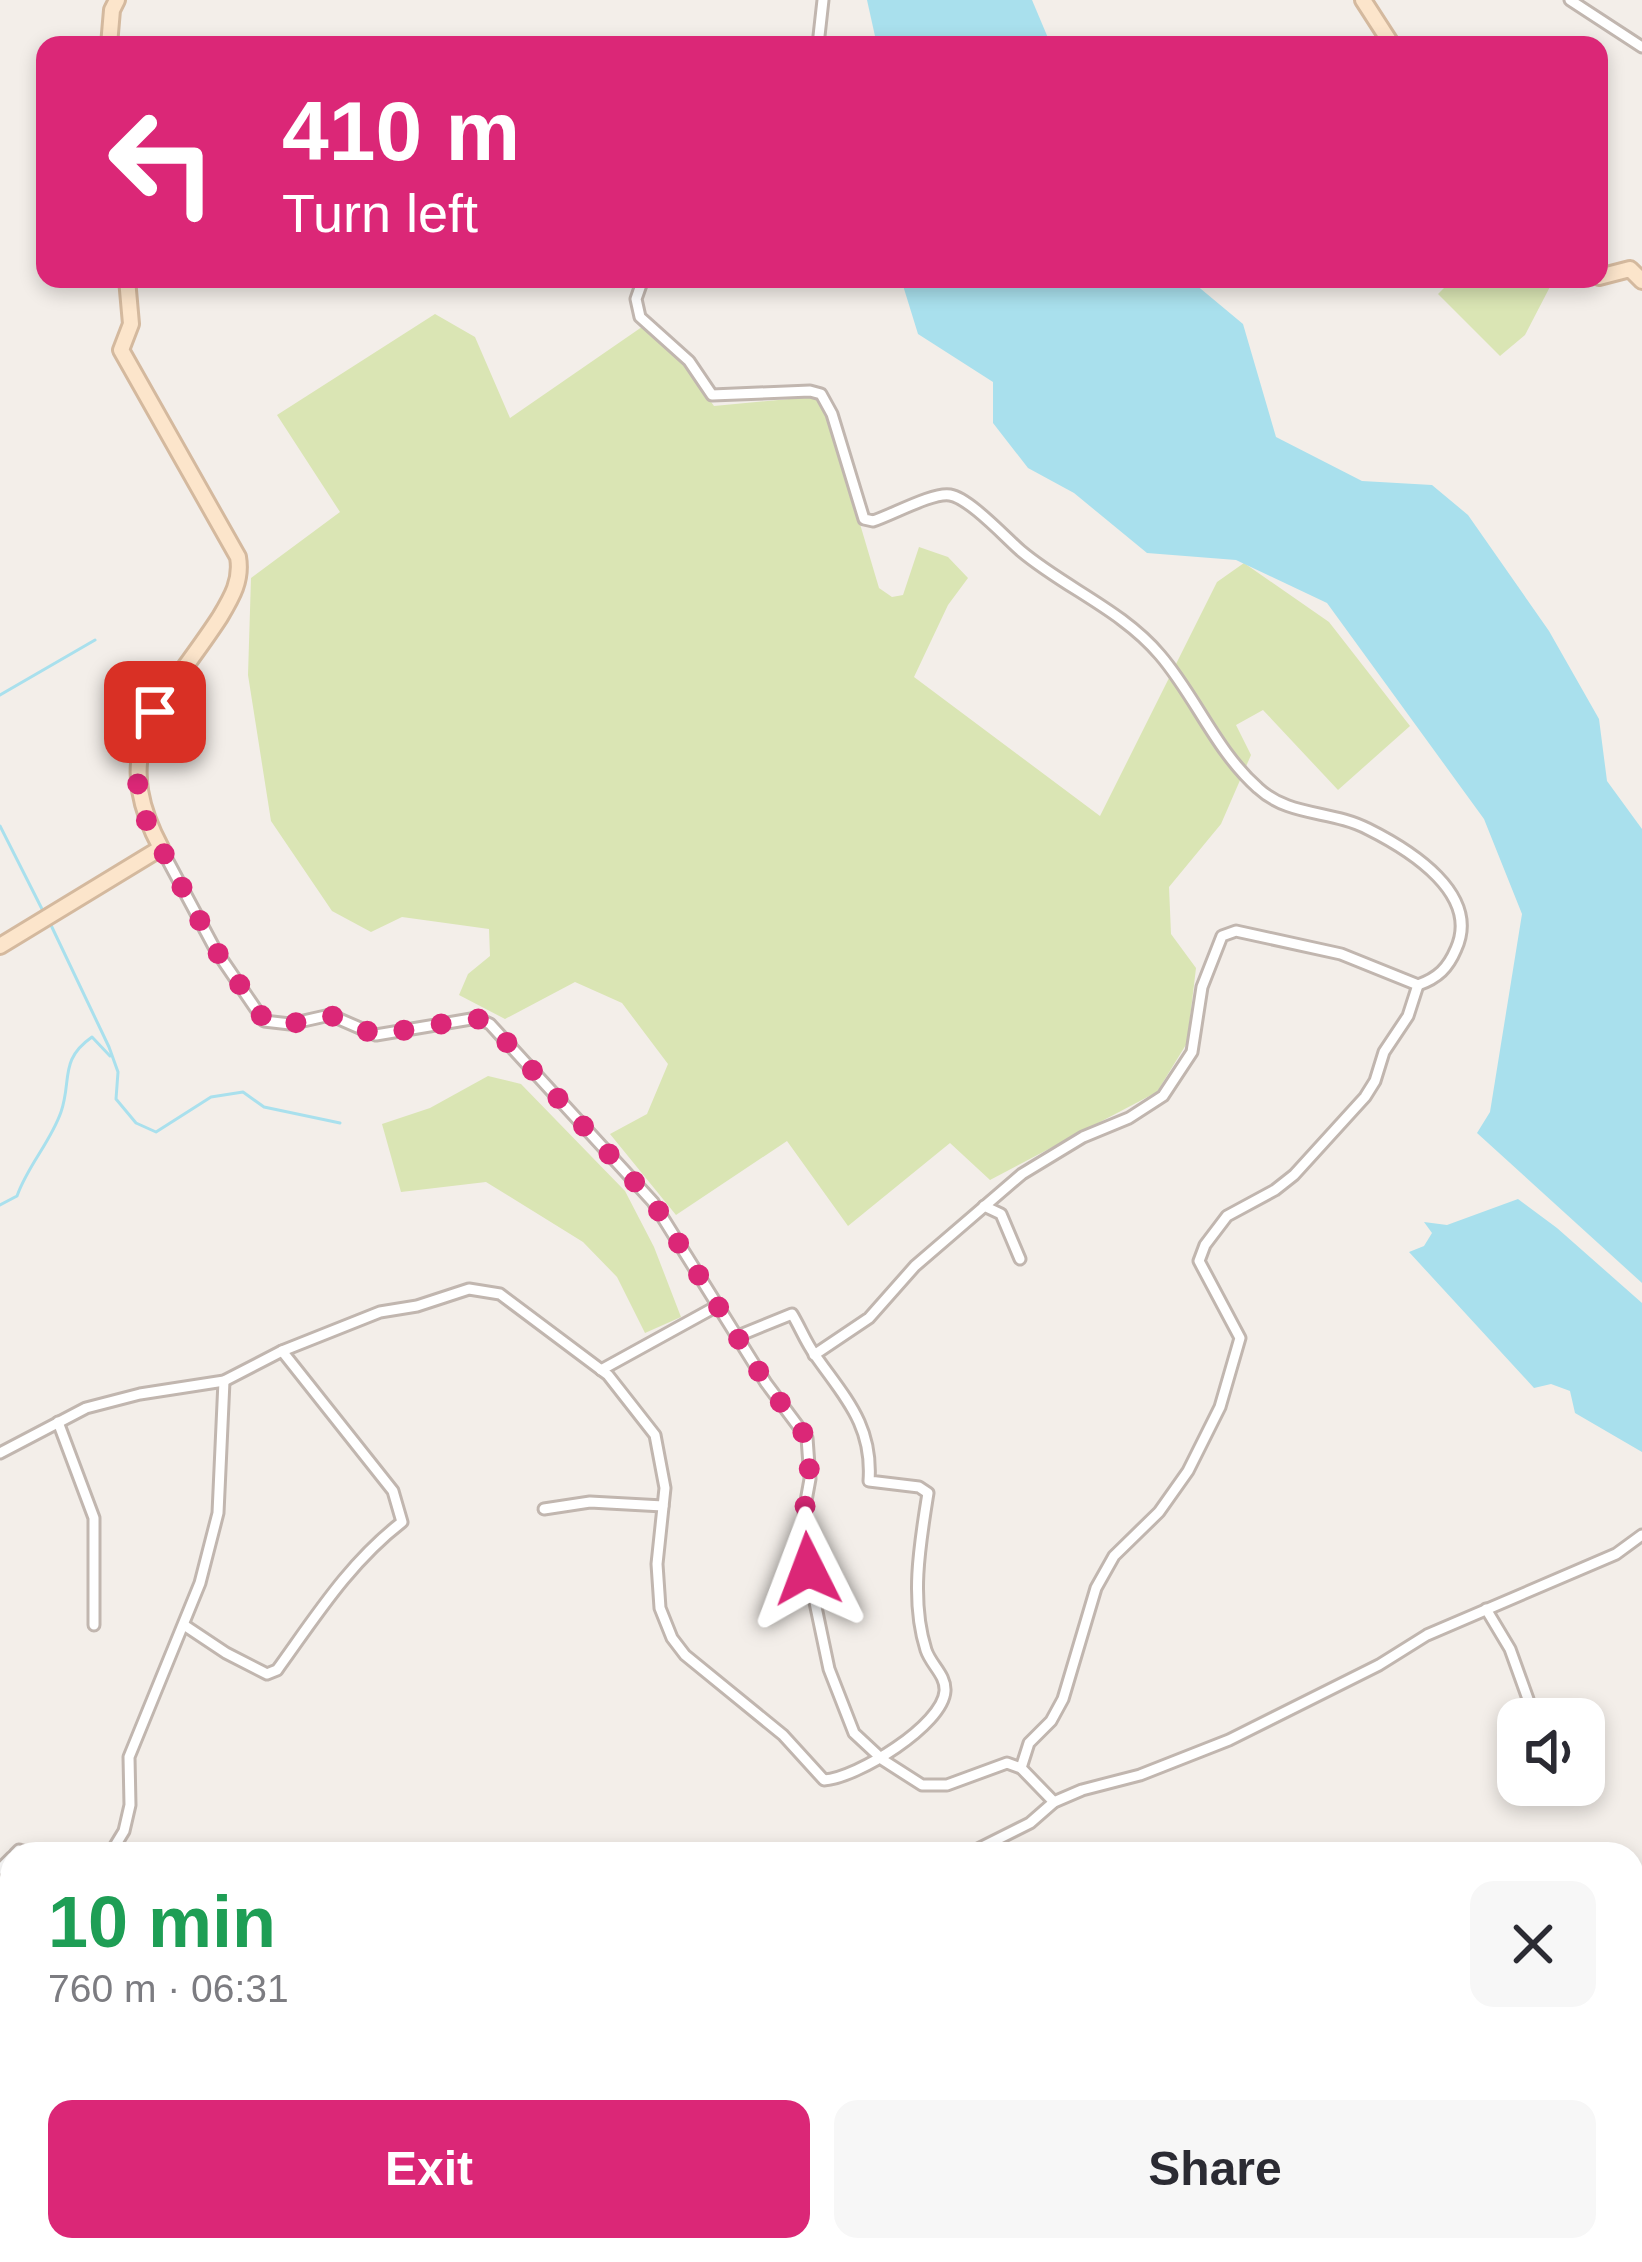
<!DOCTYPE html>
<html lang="en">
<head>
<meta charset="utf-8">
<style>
	:root { --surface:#fff; --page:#f7f7f7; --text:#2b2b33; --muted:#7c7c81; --accent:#db2777 }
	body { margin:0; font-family:Arial,sans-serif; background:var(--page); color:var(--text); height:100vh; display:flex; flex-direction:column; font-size:45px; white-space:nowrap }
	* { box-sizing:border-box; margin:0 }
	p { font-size:39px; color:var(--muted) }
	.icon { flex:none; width:66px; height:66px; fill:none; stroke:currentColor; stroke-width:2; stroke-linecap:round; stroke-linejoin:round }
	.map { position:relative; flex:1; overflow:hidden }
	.side { position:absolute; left:0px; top:1842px; width:1644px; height:420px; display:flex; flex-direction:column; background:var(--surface); border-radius:36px 36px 0 0; box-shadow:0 6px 18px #0003 }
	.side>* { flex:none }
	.hud { position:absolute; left:36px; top:36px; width:1572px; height:252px; border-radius:24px; box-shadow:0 6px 18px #0003; background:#db2777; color:#fff; overflow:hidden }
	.controls { position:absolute; left:1497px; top:1698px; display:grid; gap:24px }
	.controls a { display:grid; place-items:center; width:108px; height:108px; border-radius:24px; background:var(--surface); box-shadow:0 6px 18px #0003; font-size:60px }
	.pin { position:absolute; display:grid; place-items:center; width:102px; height:102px; color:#fff; margin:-51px; border-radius:24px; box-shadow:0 6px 18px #0006 }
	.me { position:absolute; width:132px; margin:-66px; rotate:357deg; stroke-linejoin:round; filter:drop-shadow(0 0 9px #0008) }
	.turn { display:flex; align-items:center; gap:42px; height:252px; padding:0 48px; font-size:54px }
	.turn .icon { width:156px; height:156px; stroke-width:2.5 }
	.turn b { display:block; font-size:84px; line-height:102px }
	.round { display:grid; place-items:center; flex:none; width:126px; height:126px; border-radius:24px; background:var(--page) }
	.overview { display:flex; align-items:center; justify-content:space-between; height:204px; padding:0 48px }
	h1 { font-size:72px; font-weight:700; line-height:90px; color:#1e9e55 }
	.action { display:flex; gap:24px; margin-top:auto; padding:24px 48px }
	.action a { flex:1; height:138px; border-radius:24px; background:var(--accent); color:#fff; font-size:48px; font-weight:700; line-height:138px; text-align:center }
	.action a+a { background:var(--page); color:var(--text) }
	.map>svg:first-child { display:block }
</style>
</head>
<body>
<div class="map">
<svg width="1642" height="2262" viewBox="0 0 1642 2262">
	<rect width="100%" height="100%" fill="#f3eee9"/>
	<g fill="#dae5b4">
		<path d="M1453,279H1554L1525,335L1500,356L1438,294Z"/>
		<path d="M435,314L475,337L510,418L652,320L714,406L822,396L879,588L892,597L903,595L919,547L948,557L968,578L948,605L914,677L1100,816L1217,582L1244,563L1329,622L1410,726L1338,790L1263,710L1236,725L1251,755L1221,824L1169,887L1171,934L1196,968L1187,1043L1157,1092L990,1180L950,1143L848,1226L787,1141L676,1215L610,1134L647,1114L668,1064L622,1003L575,982L505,1019L459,995L468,974L490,956L489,929L402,917L371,932L332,911L271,821L248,675L251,578L340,512L277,415Z"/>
		<path d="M488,1076L521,1084L625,1191L654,1247L681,1317L645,1333L617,1277L583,1242L486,1182L401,1192L382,1124L430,1108Z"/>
	</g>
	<g fill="#a9e0ed">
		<path d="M867,0H1032L1051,45H877Z"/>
		<path d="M901,279H1189L1243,324L1276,437L1362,481L1432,485L1468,515L1549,631L1599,719L1607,781L1642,829V1283L1477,1133L1490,1112L1522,914L1484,819L1327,603L1236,560L1147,553L1074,493L1028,468L993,423V382L918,334Z"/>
		<path d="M1518,1199L1557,1228L1642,1303V1452L1575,1413L1570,1391L1551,1384L1534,1388L1409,1252L1424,1246L1432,1233L1424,1222L1447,1225Z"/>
	</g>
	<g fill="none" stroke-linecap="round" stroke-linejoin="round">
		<g stroke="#a9e0ed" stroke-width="3">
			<path d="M0,695L95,640"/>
			<path d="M0,826L44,913"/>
			<path d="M49,921L109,1047L118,1072L116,1099L136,1123L156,1132L211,1097L243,1092L264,1107L340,1123"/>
			<path d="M0,1205L17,1196C28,1165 50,1143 61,1112C72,1080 59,1060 92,1037L110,1056"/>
		</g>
		<g stroke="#c1b6af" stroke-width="15">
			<g id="street">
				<path d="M1570,0L1642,47"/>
				<path d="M818,45L823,0"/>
				<path d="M643,279L636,299L640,317L689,361L712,395L810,391L821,394L832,414L864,519L873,521C892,515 933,492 950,495C969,498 1005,537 1021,551C1065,588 1122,610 1160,655C1196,697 1216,751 1258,788C1289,817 1332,810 1368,829C1410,850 1481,894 1456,949C1448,968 1438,978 1418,985L1341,954L1236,931L1222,936L1202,987L1192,1052L1163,1096L1129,1118L1083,1137L1022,1174L915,1266L869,1318L814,1355"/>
				<path d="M161,848L215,949L264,1021L290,1024L330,1015L376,1035L477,1018L490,1024L653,1202L766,1383L807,1438L810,1479L804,1512L808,1569L829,1669L854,1733L883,1760L922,1785H947L1007,1763L1021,1768L1054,1802"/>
				<path d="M984,1206L1001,1214L1020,1259"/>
				<path d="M601,1370L719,1305"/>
				<path d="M58,1422L94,1518V1625"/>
				<path d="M0,1453L86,1408L140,1394L224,1381L282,1351L380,1312L417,1306L469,1289L500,1294L608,1375L655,1435L665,1488L657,1564L660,1608L672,1638L685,1655L783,1735L824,1780C857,1778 943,1725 945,1691C946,1675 931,1665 926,1650C910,1600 920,1543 928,1493L919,1487L869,1481C873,1425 845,1398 815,1355C806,1343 800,1327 792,1314L738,1336"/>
				<path d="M544,1509L590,1502L663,1506"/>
				<path d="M1486,1609L1510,1649L1528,1699"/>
				<path d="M184,1625L226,1653L267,1674L277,1670C316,1616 349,1563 402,1522L393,1491L282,1351"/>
				<path d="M1021,1768L1029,1743L1051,1721L1063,1699L1096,1588L1114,1556L1159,1512L1188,1471L1220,1407L1240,1338L1199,1261L1205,1245L1227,1216L1275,1190L1294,1175L1365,1097L1375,1081L1384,1052L1408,1016L1418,985"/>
				<path d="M15,1854L19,1850L32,1854"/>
				<path d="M110,1854L124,1831L130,1805L129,1757L200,1583L218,1513L224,1381"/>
				<path d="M948,1854L970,1853L1030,1823L1054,1802L1082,1790L1140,1775L1229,1740L1379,1665L1427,1635L1616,1554L1642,1535"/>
				<path d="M0,1869L12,1857"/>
				<path d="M1632,1925L1642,1918"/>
				<path d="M0,1926L12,1934"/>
				<path d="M0,2048L12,2023"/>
				<path d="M0,2181L12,2187"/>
				<path d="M1632,2199L1642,2213"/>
				<path d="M78,2250L90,2262"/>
				<path d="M165,2250L182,2262"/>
				<path d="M1225,2250L1234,2262"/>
				<path d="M1417,2250L1421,2262"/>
				<path d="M1527,2250L1532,2262"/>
				<path d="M120,2262L128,2250"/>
				<path d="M190,2262L198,2250"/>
				<path d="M434,2262L445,2250"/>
				<path d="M641,2262L644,2250"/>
				<path d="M752,2262L769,2250L812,2262"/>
				<path d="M1475,2262L1494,2250"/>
			</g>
		</g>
		<g stroke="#d4b99e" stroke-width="20">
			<g id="secondary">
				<path d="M1363,0L1392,45"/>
				<path d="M109,45L112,10L117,0"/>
				<path d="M1599,277L1630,269L1642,281"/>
				<path d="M0,946L161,848C105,744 165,702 220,617C232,597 242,580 238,557L121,350L131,324L127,279"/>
				<path d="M1273,2262L1284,2250"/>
			</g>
		</g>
		<use href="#street" stroke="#fff" stroke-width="9"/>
		<use href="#secondary" stroke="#fce5cb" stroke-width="14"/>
	</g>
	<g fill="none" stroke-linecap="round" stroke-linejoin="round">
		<path stroke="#db2777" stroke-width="21" stroke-dasharray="0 37.8" d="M155,712L138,752L136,775L144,816L215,949L265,1021L290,1024L330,1015L376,1035L476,1018L490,1024L653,1202L766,1383L807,1438L810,1479L804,1512L808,1569"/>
	</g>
</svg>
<div class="controls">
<a><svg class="icon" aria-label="sound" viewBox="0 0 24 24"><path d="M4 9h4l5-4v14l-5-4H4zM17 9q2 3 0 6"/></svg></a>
</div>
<div class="pin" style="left:155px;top:712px;background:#d93025"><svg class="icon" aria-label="arrive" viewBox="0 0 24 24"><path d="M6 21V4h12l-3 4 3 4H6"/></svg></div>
<svg class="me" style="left:808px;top:1569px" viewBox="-20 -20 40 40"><path d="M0-17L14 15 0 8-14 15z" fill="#db2777" stroke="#fff" stroke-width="4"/></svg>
<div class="hud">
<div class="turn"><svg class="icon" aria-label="left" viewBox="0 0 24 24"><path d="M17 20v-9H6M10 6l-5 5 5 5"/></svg><div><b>410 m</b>Turn left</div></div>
</div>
<section class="side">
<div class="overview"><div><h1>10 min</h1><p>760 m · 06:31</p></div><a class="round"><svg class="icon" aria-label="close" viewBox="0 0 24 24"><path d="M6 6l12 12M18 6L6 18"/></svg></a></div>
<div class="action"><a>Exit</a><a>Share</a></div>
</section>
</div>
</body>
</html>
